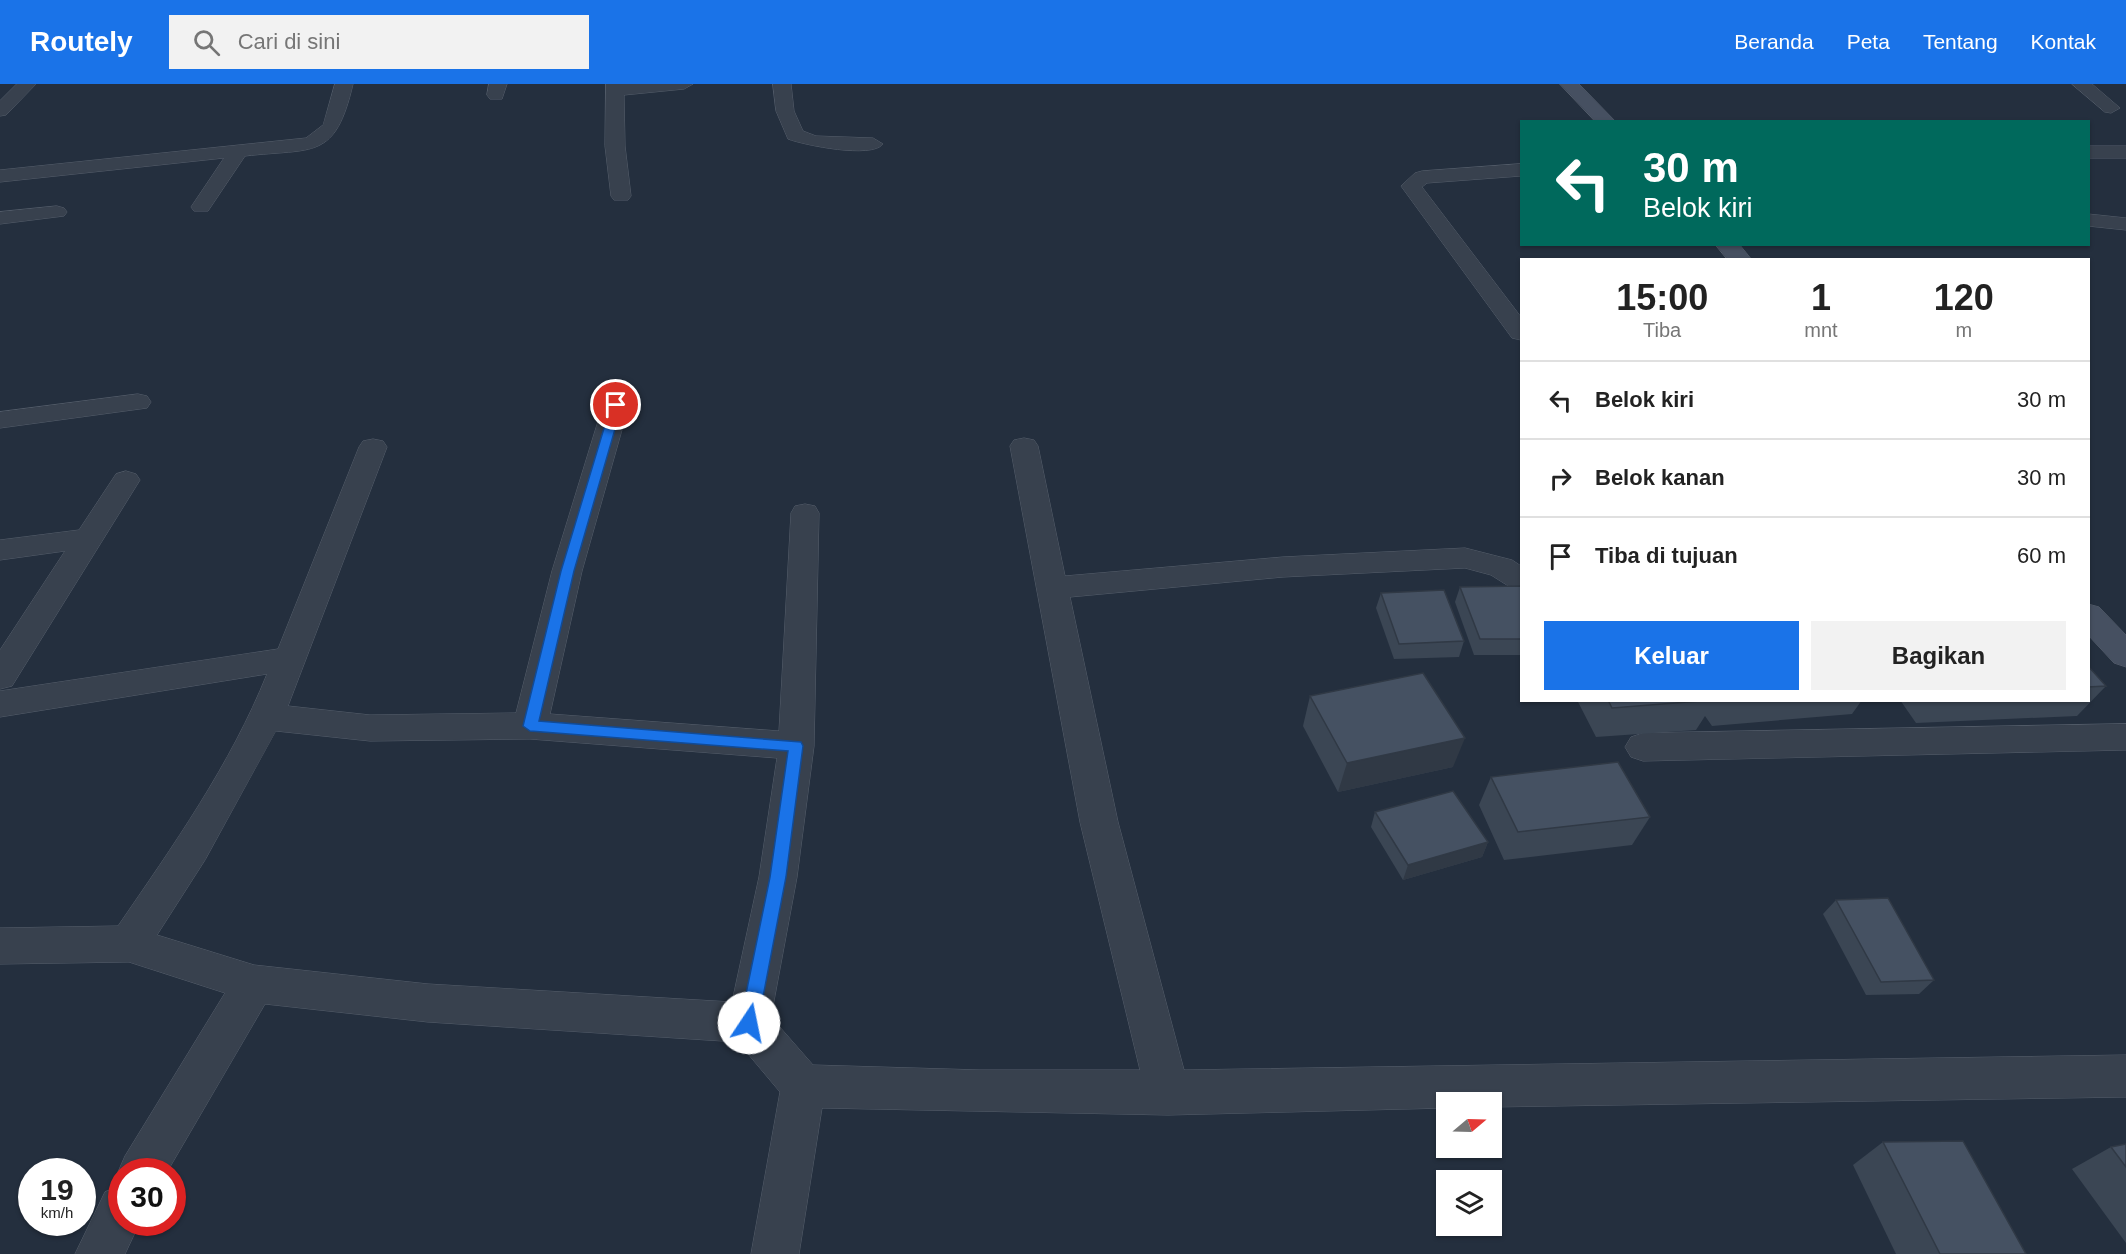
<!DOCTYPE html>
<html lang="id">
<head>
<meta charset="utf-8">
<style>
	:root { --surface:#fff; --page:#f2f2f2; --text:#222; --muted:#767676; --line:#e0e0e0; --accent:#1a73e8 }
	body { margin:0; font-family:Helvetica,sans-serif; background:var(--page); color:var(--text); height:100vh; display:flex; flex-direction:column; font-size:22px; white-space:nowrap }
	* { box-sizing:border-box; margin:0 }
	p { font-size:20px; color:var(--muted) }
	.icon { flex:none; width:33px; height:33px; fill:none; stroke:currentColor; stroke-width:2; stroke-linecap:round; stroke-linejoin:round }
	.map { position:relative; flex:1; overflow:hidden }
	.panel { position:absolute; left:1520px; top:174px; width:570px; height:444px; display:flex; flex-direction:column; background:var(--surface); border-radius:0px; box-shadow:0 2px 4px #0004 }
	.panel>* { flex:none }
	.guide { position:absolute; left:1520px; top:36px; width:570px; height:126px; border-radius:0px; box-shadow:0 2px 4px #0004; background:#00695c; color:#fff; overflow:hidden }
	.needle { width:39px; rotate:71deg }
	.buttons { position:absolute; left:1436px; top:1008px; display:grid; gap:12px }
	.buttons a { display:grid; place-items:center; width:66px; height:66px; border-radius:0px; background:var(--surface); box-shadow:0 2px 4px #0004; font-size:30px }
	.speed { position:absolute; left:18px; top:1074px; display:flex; gap:12px; font-size:30px; font-weight:700; text-align:center }
	.speed>* { display:grid; place-content:center; width:78px; height:78px; border-radius:50%; background:var(--surface); box-shadow:0 2px 4px #0004; line-height:1 }
	.speed small { font-size:15px; font-weight:400 }
	.speed .limit { border:9px solid #d22; background:#fff; color:#111 }
	.pin { position:absolute; display:grid; place-items:center; width:51px; height:51px; color:#fff; margin:-26px; border:3px solid #fff; border-radius:50%; box-shadow:0 2px 6px #0007 }
	.me { position:absolute; width:66px; margin:-33px; rotate:11deg; stroke-linejoin:round; filter:drop-shadow(0 0 4px #0008) }
	.turn { display:flex; align-items:center; gap:21px; height:126px; padding:0 24px; font-size:27px }
	.turn .icon { width:78px; height:78px; stroke-width:2.5 }
	.turn b { display:block; font-size:42px; line-height:51px }
	.eta { display:flex; justify-content:space-evenly; align-items:center; height:102px; text-align:center }
	.eta b { font-size:36px; font-weight:700; line-height:42px }
	.primary-button { display:flex; gap:12px; margin-top:auto; padding:12px 24px }
	.primary-button a { flex:1; height:69px; border-radius:0px; background:var(--accent); color:#fff; font-size:24px; font-weight:700; line-height:69px; text-align:center }
	.primary-button a+a { background:var(--page); color:var(--text) }
	ul { padding:0; list-style:none }
	li { display:flex; align-items:center; gap:18px; height:78px; padding:0 24px; border-top:2px solid var(--line) }
	li div { flex:1 }
	li b { display:block; font-size:22px }
	li em { font-style:normal }
	header { display:flex; align-items:center; gap:36px; box-sizing:border-box; height:84px; padding:0 30px; background:var(--accent); color:#fff }
	header strong { font-size:28px }
	nav { display:flex; gap:33px; margin-inline-start:auto; font-size:21px }
	.search { width:420px; height:54px; background:var(--page); display:flex; align-items:center; gap:15px; box-sizing:border-box; padding:0 21px; border-radius:0px; color:var(--muted); font-size:22px }
	.map>svg:first-child { display:block }
</style>
</head>
<body>
<header>
<strong>Routely</strong>
<div class="search"><svg class="icon" aria-label="search" viewBox="0 0 24 24"><circle cx="10" cy="10" r="6"/><path d="M15 15l6 6"/></svg>Cari di sini</div>
<nav><a>Beranda</a><a>Peta</a><a>Tentang</a><a>Kontak</a></nav>
</header>
<div class="map">
<svg width="2126" height="1170" viewBox="0 0 2126 1170">
	<rect width="100%" height="100%" fill="#242f3e"/>
	<g fill="none" stroke-linecap="round" stroke-linejoin="round">
		<g stroke="#565f6c" stroke-width="1">
			<g id="street">
				<path d="M17,0H36L6,31L0,32V17Z"/>
				<path d="M335,0H353C335,77 314,64 245,72L208,127H194L191,123L224,74L0,98V86L306,54L323,41Z"/>
				<path d="M489,0H507L502,15H490L487,11Z"/>
				<path d="M606,0H693L684,5L624,11L625,62L631,112L628,116H614L611,112L605,62Z"/>
				<path d="M773,0H791L794,27L803,47L816,52L873,54L883,60C872,75 804,61 788,55L776,27Z"/>
				<path d="M2072,0H2092L2120,24L2111,29L2105,28Z"/>
				<rect x="2088" y="62" width="38" height="12"/>
				<path d="M1521,80V92L1427,99L1422,103L1521,233V256L1512,254L1401,102L1415,89L1422,87Z"/>
				<path d="M57,122L64,124L67,128L64,132L0,140V128Z"/>
				<path d="M2088,130L2126,134V146L2088,142Z"/>
				<path d="M138,310L147,312L151,318L147,324L0,344V328Z"/>
				<path d="M616,313L625,315L629,321L582,487L550,630L779,647L791,429L795,422L805,420L815,422L819,429L814,662L797,793L771,933L813,981L980,986H1140L1080,738L1010,362L1014,356L1024,354L1034,356L1038,362L1065,492L1283,473L1465,464L1512,476L1521,482V506L1510,503L1491,491L1465,484L1283,493L1070,513L1118,738L1184,986L2126,971V1013L1491,1023V1018H1446V1024L1168,1031L822,1024L799,1170H751L780,1008L738,958L428,938L265,920L167,1088H122V1097L118,1088L125,1072L225,909L129,878L0,880V844L118,842C173,762 231,680 267,590L0,633V607L278,565L359,363L363,357L373,355L383,357L387,363L288,622L370,631L516,629L552,487L603,321L607,315ZM276,647L370,657L530,655L777,674L759,793L732,918L428,900L254,881L157,851L205,776Z"/>
				<path d="M126,387L136,390L140,396L12,602L0,605V566L65,467L0,476V456L79,446L116,390Z"/>
				<path d="M2126,640V666L1643,677L1631,673L1625,663L1631,653L1643,649Z"/>
				<path d="M122,1102V1138H140L125,1170H75L105,1108Z"/>
			</g>
		</g>
		<g stroke="#565f6c" stroke-width="1">
			<g id="secondary">
				<path d="M1560,0H1579L1616,38H1596Z"/>
				<path d="M1715,160H1739L1752,176H1728Z"/>
				<path d="M2088,520L2099,523L2126,551V583L2114,579L2088,551Z"/>
			</g>
		</g>
		<use href="#street" fill="#38414e" fill-rule="evenodd"/>
		<use href="#secondary" fill="#465061" fill-rule="evenodd"/>
	</g>
	<g fill="#3b4654">
		<path d="M1521,502V571H1474L1455,518L1460,503Z"/>
		<path d="M1381,509L1464,557L1459,573L1394,575L1376,524Z"/>
		<path d="M2088,582L2106,602L2077,632L1916,639L1900,616H2088Z"/>
		<path d="M1310,612L1453,683L1338,708L1303,642Z"/>
		<path d="M1577,616H1862L1852,630L1712,642L1705,632L1696,646L1596,653Z"/>
		<path d="M1491,693L1650,733L1632,761L1504,776L1479,721Z"/>
		<path d="M1375,728L1488,758L1482,773L1403,796L1371,743Z"/>
		<path d="M1836,816L1934,896L1919,910L1866,911L1823,830Z"/>
		<path d="M1883,1058L2026,1170H1896L1853,1081Z"/>
		<path d="M2126,1060V1159L2072,1085L2111,1063Z"/>
	</g>
	<g fill="#303945">
		<path d="M1465,654L1453,683L1338,708L1347,679Z"/>
		<path d="M1488,758L1482,773L1403,796L1408,781Z"/>
	</g>
	<g fill="#455162" stroke="#303945" stroke-width="1.5">
		<path d="M1521,502V555H1480L1460,503Z"/>
		<path d="M1444,506L1464,557L1399,560L1381,509Z"/>
		<path d="M2088,582L2106,602L2088,603Z"/>
		<path d="M1423,589L1465,654L1347,679L1310,612Z"/>
		<path d="M1608,616H1713L1612,624Z"/>
		<path d="M1618,678L1650,733L1518,748L1491,693Z"/>
		<path d="M1453,707L1488,758L1408,781L1375,728Z"/>
		<path d="M1888,814L1934,896L1881,898L1836,816Z"/>
		<path d="M1963,1057L2026,1170H1940L1883,1058Z"/>
		<path d="M2126,1060V1083L2111,1063Z"/>
	</g>
	<path fill="#1a73e8" stroke="#114b97" stroke-width="1.5" d="M616,318L622,321L574,487L539,637L801,658L803,662L786,793L758,939L755,945L749,947L743,945L740,939L770,793L788,667L530,647L523,642L561,487L611,321Z"/>
</svg>
<div class="buttons">
<a><svg class="needle" viewBox="-14 -14 28 28"><path d="M0-13l5 13h-10z" fill="#e53935"/><path d="M0 13l5-13h-10z" fill="#767676"/></svg></a>
<a><svg class="icon" aria-label="layers" viewBox="0 0 24 24"><path d="M12 4l9 5-9 5-9-5zM3 14l9 5 9-5"/></svg></a>
</div>
<div class="speed"><div>19<small>km/h</small></div><div class="limit">30</div></div>
<div class="pin" style="left:616px;top:321px;background:#d93025"><svg class="icon" aria-label="arrive" viewBox="0 0 24 24"><path d="M6 21V4h12l-3 4 3 4H6"/></svg></div>
<svg class="me" style="left:749px;top:939px" viewBox="-20 -20 40 40"><circle r="19" fill="#fff"/><path d="M0-13L10 11 0 6-10 11z" fill="#1a73e8"/></svg>
<div class="guide">
<div class="turn"><svg class="icon" aria-label="left" viewBox="0 0 24 24"><path d="M17 20v-9H6M10 6l-5 5 5 5"/></svg><div><b>30 m</b>Belok kiri</div></div>
</div>
<section class="panel">
<div class="eta">
<div><b>15:00</b><p>Tiba</p></div>
<div><b>1</b><p>mnt</p></div>
<div><b>120</b><p>m</p></div>
</div>
<ul>
<li><svg class="icon" aria-label="left" viewBox="0 0 24 24"><path d="M17 20v-9H6M10 6l-5 5 5 5"/></svg><div><b>Belok kiri</b></div><em>30 m</em></li>
<li><svg class="icon" aria-label="right" viewBox="0 0 24 24"><path d="M7 20v-9h11M14 6l5 5-5 5"/></svg><div><b>Belok kanan</b></div><em>30 m</em></li>
<li><svg class="icon" aria-label="arrive" viewBox="0 0 24 24"><path d="M6 21V4h12l-3 4 3 4H6"/></svg><div><b>Tiba di tujuan</b></div><em>60 m</em></li>
</ul>
<div class="primary-button"><a>Keluar</a><a>Bagikan</a></div>
</section>
</div>
</body>
</html>
